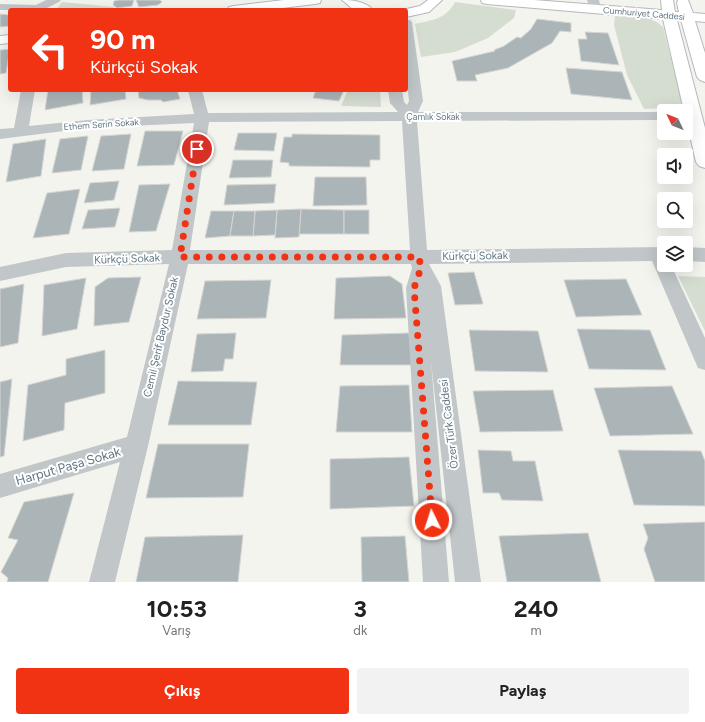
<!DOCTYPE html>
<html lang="tr">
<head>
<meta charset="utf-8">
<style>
	:root { --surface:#fff; --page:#f2f2f2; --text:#222; --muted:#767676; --accent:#f13213 }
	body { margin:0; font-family:Figtree,sans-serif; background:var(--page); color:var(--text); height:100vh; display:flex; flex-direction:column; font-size:15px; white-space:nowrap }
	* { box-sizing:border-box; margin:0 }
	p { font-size:13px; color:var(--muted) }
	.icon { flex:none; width:22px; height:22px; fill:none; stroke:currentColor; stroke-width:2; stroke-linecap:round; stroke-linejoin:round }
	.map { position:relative; height:582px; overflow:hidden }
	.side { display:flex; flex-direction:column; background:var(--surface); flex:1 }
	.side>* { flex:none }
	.hud { position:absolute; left:8px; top:8px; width:400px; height:84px; border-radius:4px; box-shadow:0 4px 16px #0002; background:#f13213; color:#fff; overflow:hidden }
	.needle { width:26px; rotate:313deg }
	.buttons { position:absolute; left:657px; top:104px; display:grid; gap:8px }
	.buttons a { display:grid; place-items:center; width:36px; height:36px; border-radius:4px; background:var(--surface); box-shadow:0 4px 16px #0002; font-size:20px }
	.pin { position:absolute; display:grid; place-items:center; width:34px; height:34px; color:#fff; margin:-17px; border:2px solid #fff; border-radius:50%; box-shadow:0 1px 4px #0007 }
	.me { position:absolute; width:44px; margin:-22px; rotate:356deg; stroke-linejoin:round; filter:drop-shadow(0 0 3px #0008) }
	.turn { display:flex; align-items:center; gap:14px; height:84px; padding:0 16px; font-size:18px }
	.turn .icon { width:52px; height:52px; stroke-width:2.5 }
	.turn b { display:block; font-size:28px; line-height:34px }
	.eta { display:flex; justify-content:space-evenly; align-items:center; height:68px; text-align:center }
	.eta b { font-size:24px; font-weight:700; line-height:28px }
	.button { display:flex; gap:8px; margin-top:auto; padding:8px 16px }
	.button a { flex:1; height:46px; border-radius:4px; background:var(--accent); color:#fff; font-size:16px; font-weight:700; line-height:46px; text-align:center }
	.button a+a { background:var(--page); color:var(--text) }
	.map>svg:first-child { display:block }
</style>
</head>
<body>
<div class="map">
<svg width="705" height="582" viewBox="0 0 705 582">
	<rect width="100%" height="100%" fill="#f4f4ef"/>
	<g fill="#d5dcd0">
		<path d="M62,2L114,7L113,10H56Z"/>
		<path d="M455,2L516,10L514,18L488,38L455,52L421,57L415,24C433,20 446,19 455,2Z"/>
		<path d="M615,16C633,17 649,14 663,27L683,107L644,109L627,75L614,25Z"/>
		<path d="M348,90H380L381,107L341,106Z"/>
		<path d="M678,276L705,277V331Z"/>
	</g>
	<g fill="#abb5b8" stroke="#d5d5d2">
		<path d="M119,0H134L132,6L117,8L113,5L114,1Z"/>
		<path d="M136,0H160L162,2L158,5L139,7Z"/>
		<path d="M0,14L10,15V26L0,27Z"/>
		<path d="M537,19L571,23V32L560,31L552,43L508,68L475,75L477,81H457L452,61L495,51L494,50L504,46L517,37L521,38L531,29Z"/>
		<path d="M585,32L608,33L619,65L581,61L578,39H587Z"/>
		<path d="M10,49L6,73L0,74V50Z"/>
		<path d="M566,68L622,72L632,100L571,94Z"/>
		<path d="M48,90H82L83,103L45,110Z"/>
		<path d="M91,90H125L126,99L90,105Z"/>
		<path d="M138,90H177L180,99L163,102L161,100H148L139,98Z"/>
		<path d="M316,90H344L339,101L313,98Z"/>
		<path d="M145,131H183L174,165L137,166Z"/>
		<path d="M238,133H277L274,151L234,150Z"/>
		<path d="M131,134L124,169L92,171L101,136Z"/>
		<path d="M292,134L380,135V160H370V167L289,166V163L280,162L284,137H292Z"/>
		<path d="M88,136L81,170L52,173L60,139Z"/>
		<path d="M46,139L41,176L6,182L13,144Z"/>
		<path d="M233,160H273L271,177L229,178Z"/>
		<path d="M315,177H366L367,205L313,206Z"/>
		<path d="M119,181L114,200L84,203L90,183Z"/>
		<path d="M170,184L156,231L129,232L139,185Z"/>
		<path d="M276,184L274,203L224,205L227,185Z"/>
		<path d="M80,189L69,234L33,238L47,193Z"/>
		<path d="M120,208L115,227L82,229L88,210Z"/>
		<path d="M301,209L344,210V234H299Z"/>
		<path d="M301,209L299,237L275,238L277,210Z"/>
		<path d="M277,210L275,235L253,236L255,211Z"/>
		<rect x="344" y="210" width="25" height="24"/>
		<path d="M211,211H234L230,236L205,238Z"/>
		<path d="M234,211H255L253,236H230Z"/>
		<path d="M474,272L483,304L455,305L448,273Z"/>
		<path d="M390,276L402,284L406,318L334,319L336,278Z"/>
		<path d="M141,277L129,322L94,326L95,287L108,278Z"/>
		<path d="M86,278L77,329L42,336L44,285Z"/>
		<path d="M626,279L642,315L576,317L564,280Z"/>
		<path d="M271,280L266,318L197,319L205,281Z"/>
		<path d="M24,284L18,343L0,347V289Z"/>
		<path d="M577,329L650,330L666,370L589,369Z"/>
		<path d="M469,330L538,331L548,372L475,371Z"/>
		<path d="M236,333L233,359H225L223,371L191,372L197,334Z"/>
		<path d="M409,333L412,365H340L342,335Z"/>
		<path d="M105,350V393L65,403L64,430L23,441L28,385L66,375V359Z"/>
		<path d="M12,379L4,456L0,457V382Z"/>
		<path d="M178,381L257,382L251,425H168Z"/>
		<path d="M409,385L412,432H336L340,386Z"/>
		<path d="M672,386L693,434L610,436L594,388Z"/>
		<path d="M553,390L563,431L480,432L473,391Z"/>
		<path d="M158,444H249L243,497L146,498Z"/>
		<path d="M478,450L511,451L513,461H535L543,501L502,500L499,493H483Z"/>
		<path d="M618,450L701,451L705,461V506L634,505Z"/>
		<path d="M409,457L414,506L330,509V459Z"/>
		<path d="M74,493L48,582H7L8,578L1,572L18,540L8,538L24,502Z"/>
		<path d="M705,522V582H655L644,549L648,538L643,524Z"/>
		<path d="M588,533L601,582H507L499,536Z"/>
		<path d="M243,535L238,582H136L145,537Z"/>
		<path d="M405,536L409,582H362L361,537Z"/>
	</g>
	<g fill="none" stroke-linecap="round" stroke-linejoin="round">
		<g stroke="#b4b9bc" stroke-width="2">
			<g id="major">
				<path d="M284,0H321L320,3L315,4L266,10H227L229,7L234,6Z"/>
				<path d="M342,0C351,0 366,1 373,10H354Z"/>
				<path d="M428,0H442L429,12L406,17V10H402L420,6Z"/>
				<path d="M481,0H534L662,10L661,0H673L675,12H679L677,3L678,0H688L693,13L705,14V22L695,21L705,53V82L700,80L697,77L681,20H677L705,128V168L699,166L696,162L686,118V111H684L663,19L487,4L482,3Z"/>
				<path d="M10,35V43L0,44V36Z"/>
			</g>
		</g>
		<g fill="#c1c6c8" fill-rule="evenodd">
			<path d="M46,0H61L59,2L43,10H0V4L36,5Z"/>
			<path d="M587,0H599L601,9L599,11H591Z"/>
			<path d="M406,19L410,20L412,22L423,101L418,112H664V120L417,121L427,250L664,247V265H671L705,338V370L698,368L652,261L429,264L441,286L481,582H455L431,361L449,582H423L406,288L412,268L411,264H188L148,446L115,582H89L120,462L0,498V474L127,437L169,264L66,267L0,281V267L66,253L172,250L194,123L88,128L0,139V129L14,128L21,90H35L29,126L88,120L194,114L188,90H202L208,113L398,112L390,103L388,90H402L404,102L407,105L409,101L406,74ZM402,121L410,250H190L209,122Z"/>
			<path d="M686,247L705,248V262L686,261Z"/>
		</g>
		<use href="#major" fill="#fff" fill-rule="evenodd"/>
	</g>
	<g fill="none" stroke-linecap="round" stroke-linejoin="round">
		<path stroke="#f13213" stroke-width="7" stroke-dasharray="0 12.6" d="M197,149L180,257H419L421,268L414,288L432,520"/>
	</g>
	<g text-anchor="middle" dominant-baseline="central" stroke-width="4" stroke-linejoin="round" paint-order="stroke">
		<g font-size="9" fill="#607783" stroke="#fff">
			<text transform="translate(644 13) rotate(5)">Cumhuriyet Caddesi</text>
			<text x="433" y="116">Çamlık Sokak</text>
			<text transform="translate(101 124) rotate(-4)">Ethem Serin Sokak</text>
		</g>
		<g font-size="11" fill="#607783" stroke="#fff">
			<text transform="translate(475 256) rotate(-1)">Kürkçü Sokak</text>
			<text transform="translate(127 259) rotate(-2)">Kürkçü Sokak</text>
			<text transform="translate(161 337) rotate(-77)">Cemil Şerif Baydur Sokak</text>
			<text transform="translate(449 424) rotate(-97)">Özer Türk Caddesi</text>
		</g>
		<g font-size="13" fill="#607783" stroke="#fff">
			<text transform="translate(68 466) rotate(-16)">Harput Paşa Sokak</text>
		</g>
	</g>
</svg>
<div class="buttons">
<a><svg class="needle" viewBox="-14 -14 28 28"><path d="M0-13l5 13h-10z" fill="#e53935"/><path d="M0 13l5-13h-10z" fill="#767676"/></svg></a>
<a><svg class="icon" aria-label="sound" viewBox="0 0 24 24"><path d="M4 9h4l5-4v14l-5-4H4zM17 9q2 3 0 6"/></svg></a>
<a><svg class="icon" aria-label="search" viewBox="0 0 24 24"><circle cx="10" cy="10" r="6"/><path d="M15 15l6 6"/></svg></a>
<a><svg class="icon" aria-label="layers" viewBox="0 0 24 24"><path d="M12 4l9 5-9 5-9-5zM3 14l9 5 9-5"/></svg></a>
</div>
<div class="pin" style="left:197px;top:149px;background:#d93025"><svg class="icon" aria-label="arrive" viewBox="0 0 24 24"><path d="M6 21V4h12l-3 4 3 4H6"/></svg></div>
<svg class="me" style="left:432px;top:520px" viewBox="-20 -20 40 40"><circle r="17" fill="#f13213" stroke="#fff" stroke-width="3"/><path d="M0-11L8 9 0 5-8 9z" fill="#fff"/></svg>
<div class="hud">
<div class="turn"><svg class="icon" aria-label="left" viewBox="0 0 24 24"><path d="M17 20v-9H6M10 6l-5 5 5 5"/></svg><div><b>90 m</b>Kürkçü Sokak</div></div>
</div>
</div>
<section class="side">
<div class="eta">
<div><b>10:53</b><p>Varış</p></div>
<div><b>3</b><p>dk</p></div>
<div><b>240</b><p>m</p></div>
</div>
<div class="button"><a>Çıkış</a><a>Paylaş</a></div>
</section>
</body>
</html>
